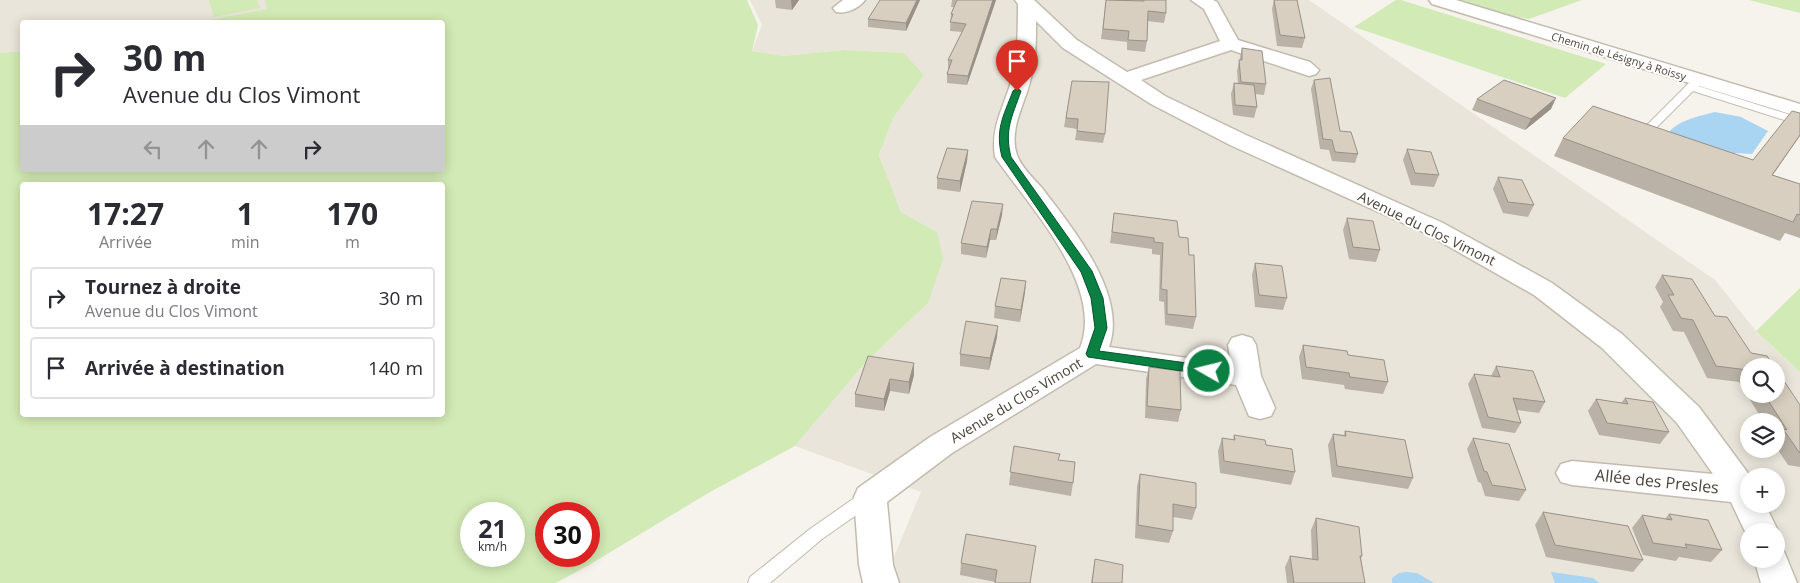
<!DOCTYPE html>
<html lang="fr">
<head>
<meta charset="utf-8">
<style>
	:root { --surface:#fff; --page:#f7f7f7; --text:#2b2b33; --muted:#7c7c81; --line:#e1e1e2 }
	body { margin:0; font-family:"Open Sans",sans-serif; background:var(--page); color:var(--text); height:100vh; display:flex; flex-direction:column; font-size:19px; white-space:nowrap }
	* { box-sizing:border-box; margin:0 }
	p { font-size:16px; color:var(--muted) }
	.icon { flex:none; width:28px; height:28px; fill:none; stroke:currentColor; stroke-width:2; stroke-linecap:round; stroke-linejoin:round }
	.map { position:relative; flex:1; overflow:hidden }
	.side { position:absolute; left:20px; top:182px; width:425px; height:235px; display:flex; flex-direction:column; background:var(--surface); border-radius:5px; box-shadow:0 2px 12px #0003 }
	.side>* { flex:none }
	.banner { position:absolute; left:20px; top:20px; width:425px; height:152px; border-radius:5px; box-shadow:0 2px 12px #0003; background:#fff; color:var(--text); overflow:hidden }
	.fabs { position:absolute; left:1740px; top:358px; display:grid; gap:10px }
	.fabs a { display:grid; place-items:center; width:45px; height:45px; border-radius:50%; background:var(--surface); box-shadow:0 2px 12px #0003; font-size:25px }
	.speed { position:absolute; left:460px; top:502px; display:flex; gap:10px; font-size:25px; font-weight:700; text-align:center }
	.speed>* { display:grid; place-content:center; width:65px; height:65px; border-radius:50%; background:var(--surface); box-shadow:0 2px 12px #0003; line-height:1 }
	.speed small { font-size:12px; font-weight:400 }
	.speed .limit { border:8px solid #d22; background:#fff; color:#111 }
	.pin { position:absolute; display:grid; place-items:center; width:42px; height:42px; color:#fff; margin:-51px -21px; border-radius:50% 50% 50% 0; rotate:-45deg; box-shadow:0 0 5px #0007 }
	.pin .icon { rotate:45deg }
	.me { position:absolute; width:55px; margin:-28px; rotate:278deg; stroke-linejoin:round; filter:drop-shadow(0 0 4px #0008) }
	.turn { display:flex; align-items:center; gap:18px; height:105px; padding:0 20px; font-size:22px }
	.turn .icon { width:65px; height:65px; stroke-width:2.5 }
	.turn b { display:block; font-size:35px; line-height:42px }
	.lanes { display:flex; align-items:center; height:48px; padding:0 20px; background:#0003; justify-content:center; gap:25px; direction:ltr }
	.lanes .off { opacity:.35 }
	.eta { display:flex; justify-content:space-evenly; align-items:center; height:85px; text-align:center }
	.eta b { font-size:30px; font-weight:700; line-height:35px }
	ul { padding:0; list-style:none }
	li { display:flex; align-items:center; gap:15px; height:62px; margin:0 10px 8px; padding:0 10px; border:2px solid var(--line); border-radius:5px }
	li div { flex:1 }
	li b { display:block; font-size:19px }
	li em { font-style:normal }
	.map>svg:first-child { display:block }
</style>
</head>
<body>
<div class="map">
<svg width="1800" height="583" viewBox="0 0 1800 583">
	<rect width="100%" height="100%" fill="#f6f3ec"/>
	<g fill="#eae5da" fill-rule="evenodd">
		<path d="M0,0H265L268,9L199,22H22V51L0,53Z"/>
		<path d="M750,0H1309L1715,280L1756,331L1800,372V583H890L893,559L921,492L795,446L865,363L928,303L937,232L901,212L879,155L893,118L924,75L904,53L843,50L783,56L752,51L762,25ZM1749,366H1776V394H1749ZM1749,421H1776V449H1749ZM1749,476H1776V504H1749ZM1749,531H1776V559H1749Z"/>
	</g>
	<g fill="#d2eab5" fill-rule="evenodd">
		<path d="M209,0H257L260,8L214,17Z"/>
		<path d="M265,0H747L758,25L752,51L783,56L843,50L904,53L924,75L893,118L879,155L901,212L937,232L943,259L928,303L865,363L795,446L710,492L589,565L556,583H0V53L22,51V170H442V22H199L267,9ZM22,185H442V415H22ZM471,514H514V556H471ZM546,514H589V556H546Z"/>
		<path d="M1396,0H1401L1606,64L1565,98L1354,27Z"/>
		<path d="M1429,0H1582L1529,19Z"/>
		<path d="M1749,0H1800V13Z"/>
		<path d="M1800,288V372L1756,331Z"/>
	</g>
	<g fill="#a9d4f2">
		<path d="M1715,112L1741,117L1768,131L1752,154L1714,152L1666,137C1673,121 1700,116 1715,112Z"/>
		<path d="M1406,572L1417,573L1434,583H1392V578L1399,573Z"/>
		<path d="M1551,572L1593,578L1599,583H1555Z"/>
	</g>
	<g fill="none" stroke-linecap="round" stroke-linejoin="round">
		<g stroke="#c2bbae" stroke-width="2">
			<g id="service">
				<path d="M1698,77L1703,80L1698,86L1800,118V125L1693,91L1646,138H1638L1636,136L1694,78Z"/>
				<path d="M869,490L875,492L878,497L875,502L822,539L770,583H748L750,577L810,529L863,492Z"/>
			</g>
		</g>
		<g stroke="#c2bbae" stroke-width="3">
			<g id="minor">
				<path d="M843,0H865C858,9 846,14 836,12L833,8Z"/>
				<path d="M1015,0H1034L1077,40L1127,72L1220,41L1204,9L1191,0H1213L1217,2L1238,40L1310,62L1319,70L1316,74L1309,76L1231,50L1141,80L1165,96L1246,135L1443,223L1552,283L1622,334L1699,407L1750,476L1749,504H1765L1778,531L1776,534V531H1749V540L1731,502L1572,485L1561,482L1556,473L1561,464L1572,461L1713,474L1677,423L1602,348L1534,295L1425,233L1230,145L1151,104L1063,48L1036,21C1036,40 1036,59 1031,78C1026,102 1008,129 1017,155C1021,167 1034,179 1042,188C1072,228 1128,294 1109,347L1231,364L1228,345L1232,338L1242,335L1252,338L1256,345L1261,376L1275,408L1271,416L1260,419L1249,416L1236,385L1096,364L952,453L887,502L893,565L899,583H863L859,565L854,497L858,488L930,437L1080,348C1105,286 1029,206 995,157C990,124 1006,105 1013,74C1018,51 1018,27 1018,4Z"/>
				<path d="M1429,0H1456L1800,104V117L1432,4Z"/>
				<path d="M1776,546L1783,549L1797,583H1761L1754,559H1776Z"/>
			</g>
		</g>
		<use href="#service" fill="#fff" fill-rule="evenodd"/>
		<use href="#minor" fill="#fff" fill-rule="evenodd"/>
	</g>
	<g fill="#bab2a6">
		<path d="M775,0H799L792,10L776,8Z"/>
		<path d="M920,0L906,31L868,27V19Z"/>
		<path d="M952,0H996L967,85L947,83V74L949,69H948V60L962,32L950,31L951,14L954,7H951Z"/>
		<path d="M1106,0H1166V13L1164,23L1147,21V41L1145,52L1127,50V42L1101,39Z"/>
		<path d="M1274,0H1297L1305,38L1302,48L1277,46L1272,9Z"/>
		<path d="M1242,48L1266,84L1264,95L1255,94L1257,107L1254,118L1233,115L1231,94L1234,83H1238L1237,71Z"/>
		<path d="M1314,80L1340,131L1358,154L1355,163L1332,161L1329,150L1320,149L1311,89Z"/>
		<path d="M1072,81L1105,134L1103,143L1075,140L1077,129L1064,127Z"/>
		<path d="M1477,99L1551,109L1525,130L1472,110Z"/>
		<path d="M1800,113V136L1773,175L1800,184V238L1785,233L1780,241L1554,156L1563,138L1753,160Z"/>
		<path d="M1407,149L1439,175L1434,187L1411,185L1403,160Z"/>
		<path d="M968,150L967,161L960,192L937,189V178Z"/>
		<path d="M1498,177L1534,205L1528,217L1503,213L1493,189Z"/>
		<path d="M1114,213L1179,237L1189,255L1196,317L1193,329L1165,325L1164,302L1159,301L1160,255L1152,254V249L1110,243Z"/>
		<path d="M1002,215L996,240H990L986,258L961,254V243Z"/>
		<path d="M1347,218L1380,250L1376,262L1349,259L1343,230Z"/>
		<path d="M1255,263L1287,298L1283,310L1255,307L1252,275Z"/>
		<path d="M1662,275L1715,316L1749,366V394H1776L1800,405V467L1788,465L1776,447V421H1763L1739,382L1707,378L1684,332L1673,331L1660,307L1663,302L1655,287Z"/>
		<path d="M1026,281L1020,322L994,318L995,306Z"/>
		<path d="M997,337L989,370L960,366V354Z"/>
		<path d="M1303,345L1348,355L1388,382L1383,394L1345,389L1344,385L1302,379L1299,357Z"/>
		<path d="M868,356L914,375L909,394L890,391L884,411L855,407V394Z"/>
		<path d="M1496,366L1545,402L1539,413L1517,410L1521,423L1515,433L1482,428L1468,384L1474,374L1491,376Z"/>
		<path d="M1149,367L1181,410L1178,422L1145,418L1146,379Z"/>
		<path d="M1625,398L1669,432L1660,444L1599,435L1588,411L1596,399L1621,403Z"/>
		<path d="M1345,431L1413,478L1408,489L1332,477L1328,445L1333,434L1344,435Z"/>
		<path d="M1234,435L1266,445L1295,472L1291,485L1220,473L1218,451L1222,438L1233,440Z"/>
		<path d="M1473,438L1526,490L1519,501L1485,496L1481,483L1478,482L1467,449Z"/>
		<path d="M1014,446L1059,460L1073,483L1071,496L1009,485Z"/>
		<path d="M1140,474L1196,508L1192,520L1173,517V531L1169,543L1135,538L1137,486Z"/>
		<path d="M1543,512L1643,560L1633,572L1546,557L1535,525Z"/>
		<path d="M1669,514L1722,550L1711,562L1679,557L1676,561L1643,555L1632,528L1642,515L1665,519Z"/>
		<path d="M1316,518L1362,556L1361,559L1365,583H1287L1285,567L1290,556L1312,559L1311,530Z"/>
		<path d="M1036,546L995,582L960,575L961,563Z"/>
		<path d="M1095,559L1122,583H1091Z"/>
	</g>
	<g fill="#979187">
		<path d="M791,0H799L792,10Z"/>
		<path d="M917,0H920L906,31V23Z"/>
		<path d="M993,0H996L967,85L968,76Z"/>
		<path d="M1556,98L1551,109L1525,130L1531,119Z"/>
		<path d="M968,150L967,161L960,192V181Z"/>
		<path d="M1003,204L1002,215L996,240L997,229Z"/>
		<path d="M991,229L990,240L986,258L987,247Z"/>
		<path d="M1026,281L1025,293L1020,322L1021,310Z"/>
		<path d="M998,326L997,337L989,370L990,358Z"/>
		<path d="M914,363V375L909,394V382Z"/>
		<path d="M890,379V391L884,411V399Z"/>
	</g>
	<g fill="#d8cfc1" stroke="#979187">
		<path d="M880,0H917L906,23L868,19Z"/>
		<path d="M957,0H993L968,76L947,74L952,60H948L966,24L950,22L953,14H951Z"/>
		<path d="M1106,0L1144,1V0H1166V13L1148,11L1147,41L1128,40L1129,31L1103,29Z"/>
		<path d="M1274,0H1297L1305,38L1280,35Z"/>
		<path d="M1242,48L1262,51L1266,84L1241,82L1239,60H1242Z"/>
		<path d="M1330,78L1340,131L1351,132L1358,154L1335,152L1332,140L1323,139L1314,80Z"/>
		<path d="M1504,80L1556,98L1531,119L1477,99Z"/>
		<path d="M1072,81L1109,82L1105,134L1077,131L1078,119L1066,118Z"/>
		<path d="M1234,83L1254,85L1257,107L1235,105Z"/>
		<path d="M1593,106L1753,160L1792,111L1800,113V135L1772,175L1800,184V215L1797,214L1793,222L1563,138Z"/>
		<path d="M947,148L968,150L960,181L937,178Z"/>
		<path d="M1407,149L1431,152L1439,175L1415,173Z"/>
		<path d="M1498,177L1522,180L1534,205L1508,202Z"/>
		<path d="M972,201L1003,204L997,229H991L987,247L961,243Z"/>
		<path d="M1114,213L1177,221L1179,237L1188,238L1189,255H1194L1196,317L1167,314V290L1161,289L1163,243L1154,242V238L1112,232Z"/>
		<path d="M1347,218L1373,221L1380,250L1353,247Z"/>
		<path d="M1255,263L1282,266L1287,298L1259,295Z"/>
		<path d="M1662,275L1692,279L1715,316L1727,317L1751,353L1767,356L1774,366H1749V371L1748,370L1716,366L1693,320L1681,318L1668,295H1674Z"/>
		<path d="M1001,278L1026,281L1021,310L995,306Z"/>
		<path d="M966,321L998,326L990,358L960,354Z"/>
		<path d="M1303,345L1347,351L1348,355L1384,360L1388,382L1350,377L1349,373L1306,367Z"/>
		<path d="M868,356L914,363L909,382L890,379L884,399L855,394Z"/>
		<path d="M1496,366L1533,371L1545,402L1513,398L1521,423L1488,417L1474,374L1500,377Z"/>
		<path d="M1149,367L1180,371L1181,410L1147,406Z"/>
		<path d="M1776,369L1800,405V453L1799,452L1783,429L1787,430L1764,394H1776Z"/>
		<path d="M1625,398L1653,402L1669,432L1607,423L1596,399L1628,404Z"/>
		<path d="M1345,431L1405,440L1413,478L1337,466L1333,434L1346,436Z"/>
		<path d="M1234,435L1265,440L1266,445L1292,449L1295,472L1224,461L1222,438L1235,440Z"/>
		<path d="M1473,438L1509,444L1526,490L1492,485L1487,472L1484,471Z"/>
		<path d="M1014,446L1060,454L1058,460L1075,462L1073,483L1010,472Z"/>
		<path d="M1140,474L1196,483V508L1173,504V531L1138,525Z"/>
		<path d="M1543,512L1628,526L1643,560L1555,545Z"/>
		<path d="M1669,514L1708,520L1722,550L1685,544L1687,548L1653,543L1642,515L1672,520Z"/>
		<path d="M1316,518L1359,527L1362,556H1360L1365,583H1294L1290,556L1318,560Z"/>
		<path d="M966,534L1036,546L1030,583H995L997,570L961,563Z"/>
		<path d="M1095,559L1123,565L1122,583H1092Z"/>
	</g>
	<path fill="#0b8043" stroke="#07532c" d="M1017,88L1021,91C1012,117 1004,130 1011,157L1092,271L1103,298L1107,328L1099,351L1209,366L1215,371L1213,374L1209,375L1088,357L1086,354L1095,328L1091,298L1081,272L1002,157C995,130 1003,117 1013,91Z"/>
	<g text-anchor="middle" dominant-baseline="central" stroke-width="4" stroke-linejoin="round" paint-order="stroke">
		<g font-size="11" fill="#4b4439" stroke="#fff">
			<text transform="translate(1619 56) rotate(17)">Chemin de Lésigny à Roissy</text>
		</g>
		<g font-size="14" fill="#4b4439" stroke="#fff">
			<text transform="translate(1427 228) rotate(26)">Avenue du Clos Vimont</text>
			<text transform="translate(1016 400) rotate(-31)">Avenue du Clos Vimont</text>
		</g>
		<g font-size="16" fill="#4b4439" stroke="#fff">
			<text transform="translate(1657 481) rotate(6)">Allée des Presles</text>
		</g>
	</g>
</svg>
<div class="fabs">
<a><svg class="icon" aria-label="search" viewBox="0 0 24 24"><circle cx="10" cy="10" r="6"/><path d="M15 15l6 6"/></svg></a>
<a><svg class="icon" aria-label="layers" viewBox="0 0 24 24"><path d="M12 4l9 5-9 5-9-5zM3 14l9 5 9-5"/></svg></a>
<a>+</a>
<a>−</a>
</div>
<div class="speed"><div>21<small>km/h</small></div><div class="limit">30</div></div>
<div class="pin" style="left:1017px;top:91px;background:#d93025"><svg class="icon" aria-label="arrive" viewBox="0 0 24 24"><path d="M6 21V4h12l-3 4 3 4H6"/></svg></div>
<svg class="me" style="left:1209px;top:371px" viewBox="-20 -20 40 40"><circle r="17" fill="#0b8043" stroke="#fff" stroke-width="3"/><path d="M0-11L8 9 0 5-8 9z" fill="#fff"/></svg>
<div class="banner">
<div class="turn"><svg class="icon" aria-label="right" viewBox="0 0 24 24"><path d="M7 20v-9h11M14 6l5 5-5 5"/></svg><div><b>30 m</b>Avenue du Clos Vimont</div></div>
<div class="lanes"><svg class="icon off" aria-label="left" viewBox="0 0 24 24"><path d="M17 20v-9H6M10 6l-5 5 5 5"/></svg><svg class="icon off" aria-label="ahead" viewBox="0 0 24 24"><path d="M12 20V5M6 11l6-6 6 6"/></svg><svg class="icon off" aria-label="ahead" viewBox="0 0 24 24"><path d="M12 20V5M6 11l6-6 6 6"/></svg><svg class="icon" aria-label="right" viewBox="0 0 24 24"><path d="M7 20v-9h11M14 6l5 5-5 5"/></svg></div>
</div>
<section class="side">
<div class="eta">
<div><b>17:27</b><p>Arrivée</p></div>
<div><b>1</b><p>min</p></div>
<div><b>170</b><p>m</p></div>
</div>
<ul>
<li><svg class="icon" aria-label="right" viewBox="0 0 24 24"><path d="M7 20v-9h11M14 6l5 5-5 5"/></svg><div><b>Tournez à droite</b><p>Avenue du Clos Vimont</p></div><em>30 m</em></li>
<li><svg class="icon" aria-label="arrive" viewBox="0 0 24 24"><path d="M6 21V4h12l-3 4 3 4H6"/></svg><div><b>Arrivée à destination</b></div><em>140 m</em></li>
</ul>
</section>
</div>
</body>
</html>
